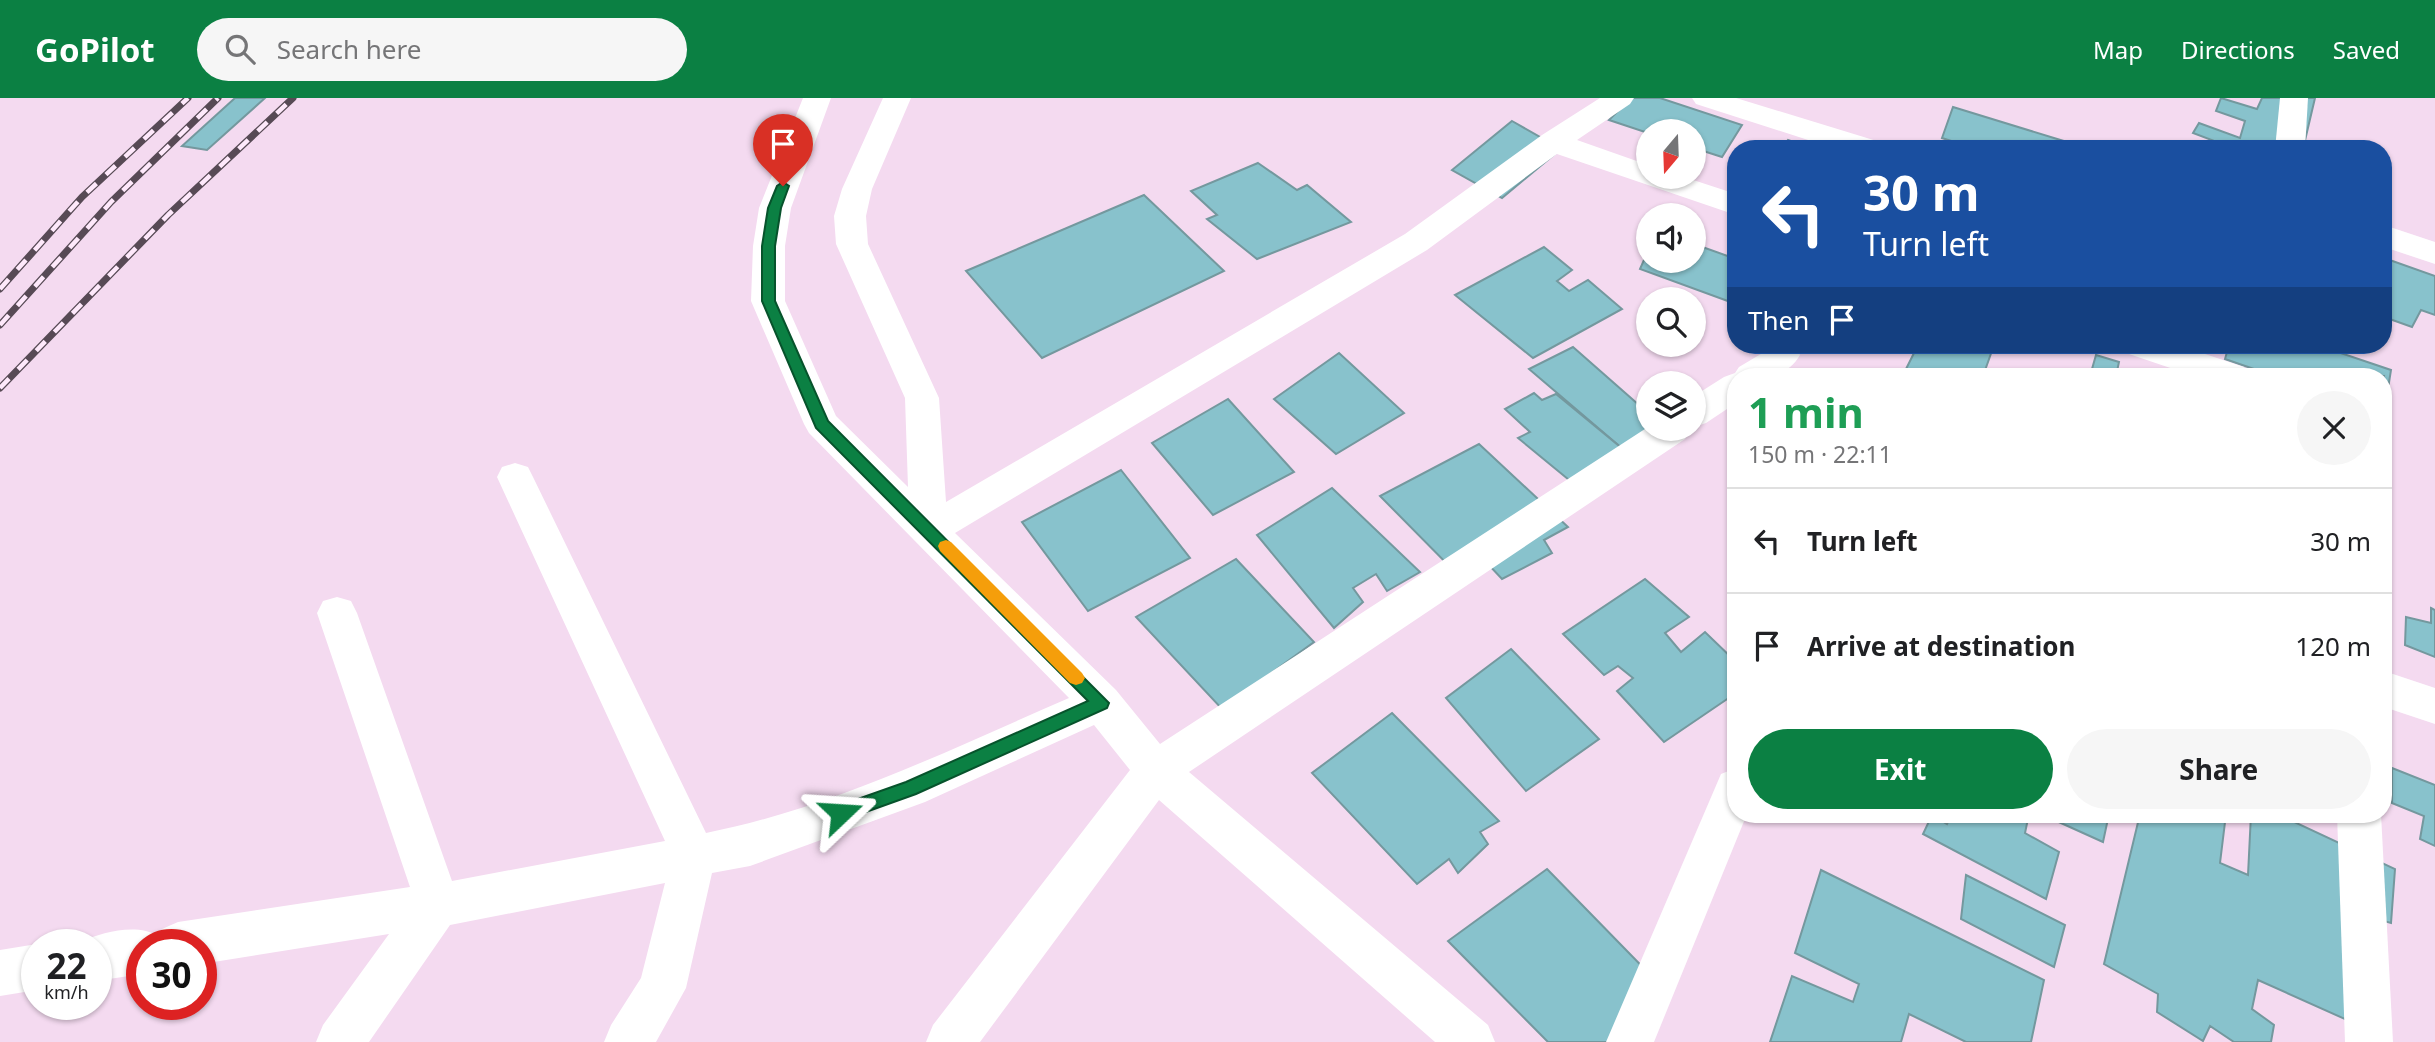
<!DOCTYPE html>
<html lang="en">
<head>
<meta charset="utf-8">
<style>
	:root { --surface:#fff; --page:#f6f6f6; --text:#202124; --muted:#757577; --line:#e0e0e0; --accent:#0b8043 }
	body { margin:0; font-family:"Noto Sans",sans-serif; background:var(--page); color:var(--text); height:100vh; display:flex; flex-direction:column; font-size:26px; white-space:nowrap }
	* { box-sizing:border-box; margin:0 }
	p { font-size:23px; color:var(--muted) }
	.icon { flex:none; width:38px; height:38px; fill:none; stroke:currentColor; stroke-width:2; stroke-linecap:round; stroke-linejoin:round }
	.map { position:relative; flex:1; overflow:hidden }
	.drawer { position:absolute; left:1727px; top:270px; width:665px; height:455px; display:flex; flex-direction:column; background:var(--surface); border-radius:28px; box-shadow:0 2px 5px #0004 }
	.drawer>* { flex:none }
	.top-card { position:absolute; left:1727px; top:42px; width:665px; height:214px; border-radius:28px; box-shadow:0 2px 5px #0004; background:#1a4fa0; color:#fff; overflow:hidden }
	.needle { width:46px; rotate:199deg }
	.fabs { position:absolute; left:1636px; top:21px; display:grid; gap:14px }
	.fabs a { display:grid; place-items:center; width:70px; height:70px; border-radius:50%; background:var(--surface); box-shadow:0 2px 5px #0004; font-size:35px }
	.speed { position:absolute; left:21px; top:831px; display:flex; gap:14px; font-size:35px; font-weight:700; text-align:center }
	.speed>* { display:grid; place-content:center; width:91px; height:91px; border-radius:50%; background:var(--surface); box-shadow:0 2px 5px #0004; line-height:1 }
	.speed small { font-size:18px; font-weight:400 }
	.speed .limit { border:10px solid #d22; background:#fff; color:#111 }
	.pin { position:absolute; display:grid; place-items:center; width:60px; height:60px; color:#fff; margin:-72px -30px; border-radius:50% 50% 50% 0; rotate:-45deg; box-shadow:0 0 7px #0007 }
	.pin .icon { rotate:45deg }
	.me { position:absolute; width:77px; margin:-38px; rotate:70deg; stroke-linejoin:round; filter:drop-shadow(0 0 5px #0008) }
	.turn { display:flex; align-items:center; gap:24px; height:147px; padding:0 21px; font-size:32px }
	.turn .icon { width:91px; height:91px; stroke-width:2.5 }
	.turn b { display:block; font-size:49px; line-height:60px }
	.then { display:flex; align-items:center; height:66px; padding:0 21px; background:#0003; gap:14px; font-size:26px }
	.round { display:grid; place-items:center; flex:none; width:74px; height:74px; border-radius:37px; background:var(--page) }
	.summary { display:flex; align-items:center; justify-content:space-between; height:119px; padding:0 21px }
	h1 { font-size:42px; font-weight:700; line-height:52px; color:#1e9e55 }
	.action { display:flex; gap:14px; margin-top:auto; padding:14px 21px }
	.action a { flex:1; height:80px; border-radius:42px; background:var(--accent); color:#fff; font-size:28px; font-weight:700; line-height:80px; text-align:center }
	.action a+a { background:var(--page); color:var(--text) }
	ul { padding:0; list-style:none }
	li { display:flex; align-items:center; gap:21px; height:105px; padding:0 21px; border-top:2px solid var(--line) }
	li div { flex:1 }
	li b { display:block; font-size:26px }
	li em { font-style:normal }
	header { display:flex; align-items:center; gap:42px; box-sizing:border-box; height:98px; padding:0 35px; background:var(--accent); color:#fff }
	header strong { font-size:33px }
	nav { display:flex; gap:38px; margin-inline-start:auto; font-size:24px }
	.search { width:490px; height:63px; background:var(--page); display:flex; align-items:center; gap:18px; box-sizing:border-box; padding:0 24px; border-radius:38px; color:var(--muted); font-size:26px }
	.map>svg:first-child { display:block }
</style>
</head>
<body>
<header>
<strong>GoPilot</strong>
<div class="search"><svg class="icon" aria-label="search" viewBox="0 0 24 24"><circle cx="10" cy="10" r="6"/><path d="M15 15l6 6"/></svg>Search here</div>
<nav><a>Map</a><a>Directions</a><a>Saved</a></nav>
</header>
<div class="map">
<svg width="2435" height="944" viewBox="0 0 2435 944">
	<rect width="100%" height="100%" fill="#f4daf0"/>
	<g fill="#88c2cc" stroke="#74989e" stroke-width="2">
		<path d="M235,0H265L207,52L182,48Z"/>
		<path d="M1631,0H1660L1742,27L1722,59L1694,50V33L1648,35L1609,22Z"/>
		<path d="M2221,0L2257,11L2262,0H2315L2303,51H2224L2225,47L2193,35L2199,25L2240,40L2245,23L2216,13Z"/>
		<path d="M1953,9L2067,44L2065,51H1976L1942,40Z"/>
		<path d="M1512,23L1561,51L1502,100L1452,72Z"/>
		<path d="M1788,42L1812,51H1782Z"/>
		<path d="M1258,65L1297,92L1307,87L1351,124L1257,161L1207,121L1217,117L1191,93Z"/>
		<path d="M1144,97L1224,173L1042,260L966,173Z"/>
		<path d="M1694,146L1736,161V206L1640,171L1648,153V163H1694Z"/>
		<path d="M1544,149L1572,172L1557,183L1569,193L1588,182L1622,211L1533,260L1455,197Z"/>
		<path d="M2384,160L2435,178V217L2421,212L2412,229L2384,219Z"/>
		<path d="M1918,247H1994L1983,278H1917L1905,273Z"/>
		<path d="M2229,247H2317L2391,272L2384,316V278H2274L2225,261Z"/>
		<path d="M1573,249L1648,315V331H1659L1624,352L1529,271Z"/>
		<path d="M1339,255L1404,315L1336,356L1274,301Z"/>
		<path d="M2096,257L2119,264L2116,278H2090Z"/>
		<path d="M1534,295L1542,302L1556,296L1624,352L1574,386L1518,340L1530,334L1505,311Z"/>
		<path d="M1228,301L1294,374L1213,417L1152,345Z"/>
		<path d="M1479,346L1568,429L1544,442L1552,455L1502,481L1488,466L1463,482L1380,398Z"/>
		<path d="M1121,372L1190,460L1088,513L1022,424Z"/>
		<path d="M1332,390L1420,474L1387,493L1376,476L1353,490L1363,504L1334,530L1257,437Z"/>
		<path d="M1236,461L1314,544L1222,611L1136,519Z"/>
		<path d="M1645,481L1689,519L1665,535L1681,554L1705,534L1736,564V595L1664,644L1617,593L1633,580L1618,568L1604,577L1563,536Z"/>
		<path d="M2431,510L2435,512V559L2405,547L2406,519L2431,525Z"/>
		<path d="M1511,551L1599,641L1526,693L1446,600Z"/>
		<path d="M1392,615L1499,723L1480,734L1488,746L1458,775L1449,761L1417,786L1312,675Z"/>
		<path d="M2392,670L2435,687V748L2420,741L2424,718L2392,705Z"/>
		<path d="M1952,716H2029L2025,735L2059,754L2046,801L1923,736L1932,717L1947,726Z"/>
		<path d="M2041,716H2109L2103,744Z"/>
		<path d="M2140,716H2226L2220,765L2248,777L2251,716H2277L2395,771L2391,825L2349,813L2385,939L2258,882L2252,911L2274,927L2271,944H2234L2210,928L2203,943L2157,914L2158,896L2104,866Z"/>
		<path d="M1547,771L1668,895L1612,944H1548L1448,843Z"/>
		<path d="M1821,772L2044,882L2031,944H1966L1909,916L1901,944H1770L1792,878L1853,904L1859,886L1795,855Z"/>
		<path d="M1966,777L2065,827L2054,869L1961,821Z"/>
	</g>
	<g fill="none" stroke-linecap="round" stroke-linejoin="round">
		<g fill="#fff" fill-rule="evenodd">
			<path d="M803,0H831L791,110L785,148V203L836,318L908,389L905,300L836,146L834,118L842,91L883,0H911L872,91L866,118L868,146L939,300L946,404L1405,136L1542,37L1600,0H1634L1630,6L1577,42L1648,67V79H1684L1736,96V117L1557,56L1427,152L955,435L1116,592L1160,646L1648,329V331H1690L1685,341L1189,674L1488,927L1495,944H1435L1159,702L980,944H926L933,927L1130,672L1094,627L925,704L750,768L712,775L686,890L656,944H604L611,927L641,880L665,785L450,827L369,944H316L323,927L389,836L201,866V847H142V876L96,883V847H78L80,844C103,834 136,825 159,838L162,831L178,824L410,789L317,515L323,503L337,499L351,503L357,515L452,783L665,743L497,379L502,369L515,365L528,369L533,379L706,735C832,710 951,651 1069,600L809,335L804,326L751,203L753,148L759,110Z"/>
			<path d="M1692,0H1736L1880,44L1884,51H1836L1696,6Z"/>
			<path d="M2280,0H2308L2305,51H2275Z"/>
			<path d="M2384,127L2435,144V166L2384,149Z"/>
			<path d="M1776,247L1795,248L1800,257C1786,282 1761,278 1736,278V305L1706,325L1694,329V298L1724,279L1735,275L1739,269Z"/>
			<path d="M2124,247H2178L2244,269L2249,278H2194L2129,256Z"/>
			<path d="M2384,573L2435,590V626L2384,609Z"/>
			<path d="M1736,670V716H1747L1654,944H1606L1721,676Z"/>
			<path d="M2337,716H2381L2393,944H2345Z"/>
			<path d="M37,846L40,847H37V892L0,898V852Z"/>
		</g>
		<g stroke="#574a55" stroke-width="7">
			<g id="rail">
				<path d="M0,191L82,99L188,0"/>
				<path d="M0,227L111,104L218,0"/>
				<path d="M0,290L168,117L293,0"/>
			</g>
		</g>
		<use href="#rail" stroke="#fee9fb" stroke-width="4.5" stroke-dasharray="13" stroke-linecap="butt"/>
	</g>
	<path fill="#0b8043" stroke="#07532c" stroke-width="2" d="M783,84L789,88L781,110L775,148V203L828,323L1109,605L1107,610L916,696L841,723L835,720L832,715L835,709L906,684L1088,603L816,330L762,203V148L768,110L777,88Z"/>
	<path fill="#f59e0b" d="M946,442L951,444L1082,575L1085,580L1082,585L1076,587L1070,585L940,453L938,448L940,444Z"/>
</svg>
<div class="fabs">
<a><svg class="needle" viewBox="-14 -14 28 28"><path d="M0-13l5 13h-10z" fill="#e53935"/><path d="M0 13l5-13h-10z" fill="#757577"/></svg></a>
<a><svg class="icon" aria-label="sound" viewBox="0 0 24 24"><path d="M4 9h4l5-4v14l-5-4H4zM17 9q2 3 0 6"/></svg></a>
<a><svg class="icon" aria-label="search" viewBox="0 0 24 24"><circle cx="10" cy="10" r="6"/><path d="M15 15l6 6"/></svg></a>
<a><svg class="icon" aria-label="layers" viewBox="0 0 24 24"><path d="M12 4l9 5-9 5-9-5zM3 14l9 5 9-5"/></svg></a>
</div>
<div class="speed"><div>22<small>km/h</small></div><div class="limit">30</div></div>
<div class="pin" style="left:783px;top:88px;background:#d93025"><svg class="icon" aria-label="arrive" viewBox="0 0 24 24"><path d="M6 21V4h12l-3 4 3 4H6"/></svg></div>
<svg class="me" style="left:841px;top:715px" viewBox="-20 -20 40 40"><path d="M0-17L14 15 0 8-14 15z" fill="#0b8043" stroke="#fff" stroke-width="4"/></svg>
<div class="top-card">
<div class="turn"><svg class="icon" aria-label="left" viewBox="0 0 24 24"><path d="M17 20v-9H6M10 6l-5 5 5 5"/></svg><div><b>30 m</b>Turn left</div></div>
<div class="then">Then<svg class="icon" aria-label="arrive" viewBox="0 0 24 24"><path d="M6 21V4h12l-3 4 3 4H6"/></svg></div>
</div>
<section class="drawer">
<div class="summary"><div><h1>1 min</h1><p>150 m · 22:11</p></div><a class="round"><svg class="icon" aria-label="close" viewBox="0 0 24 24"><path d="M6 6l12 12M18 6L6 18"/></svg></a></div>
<ul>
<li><svg class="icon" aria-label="left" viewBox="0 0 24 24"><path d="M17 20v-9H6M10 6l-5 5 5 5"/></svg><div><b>Turn left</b></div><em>30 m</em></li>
<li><svg class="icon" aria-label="arrive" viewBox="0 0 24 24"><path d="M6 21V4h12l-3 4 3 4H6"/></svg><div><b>Arrive at destination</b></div><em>120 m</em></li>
</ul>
<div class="action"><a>Exit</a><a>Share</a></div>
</section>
</div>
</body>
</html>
